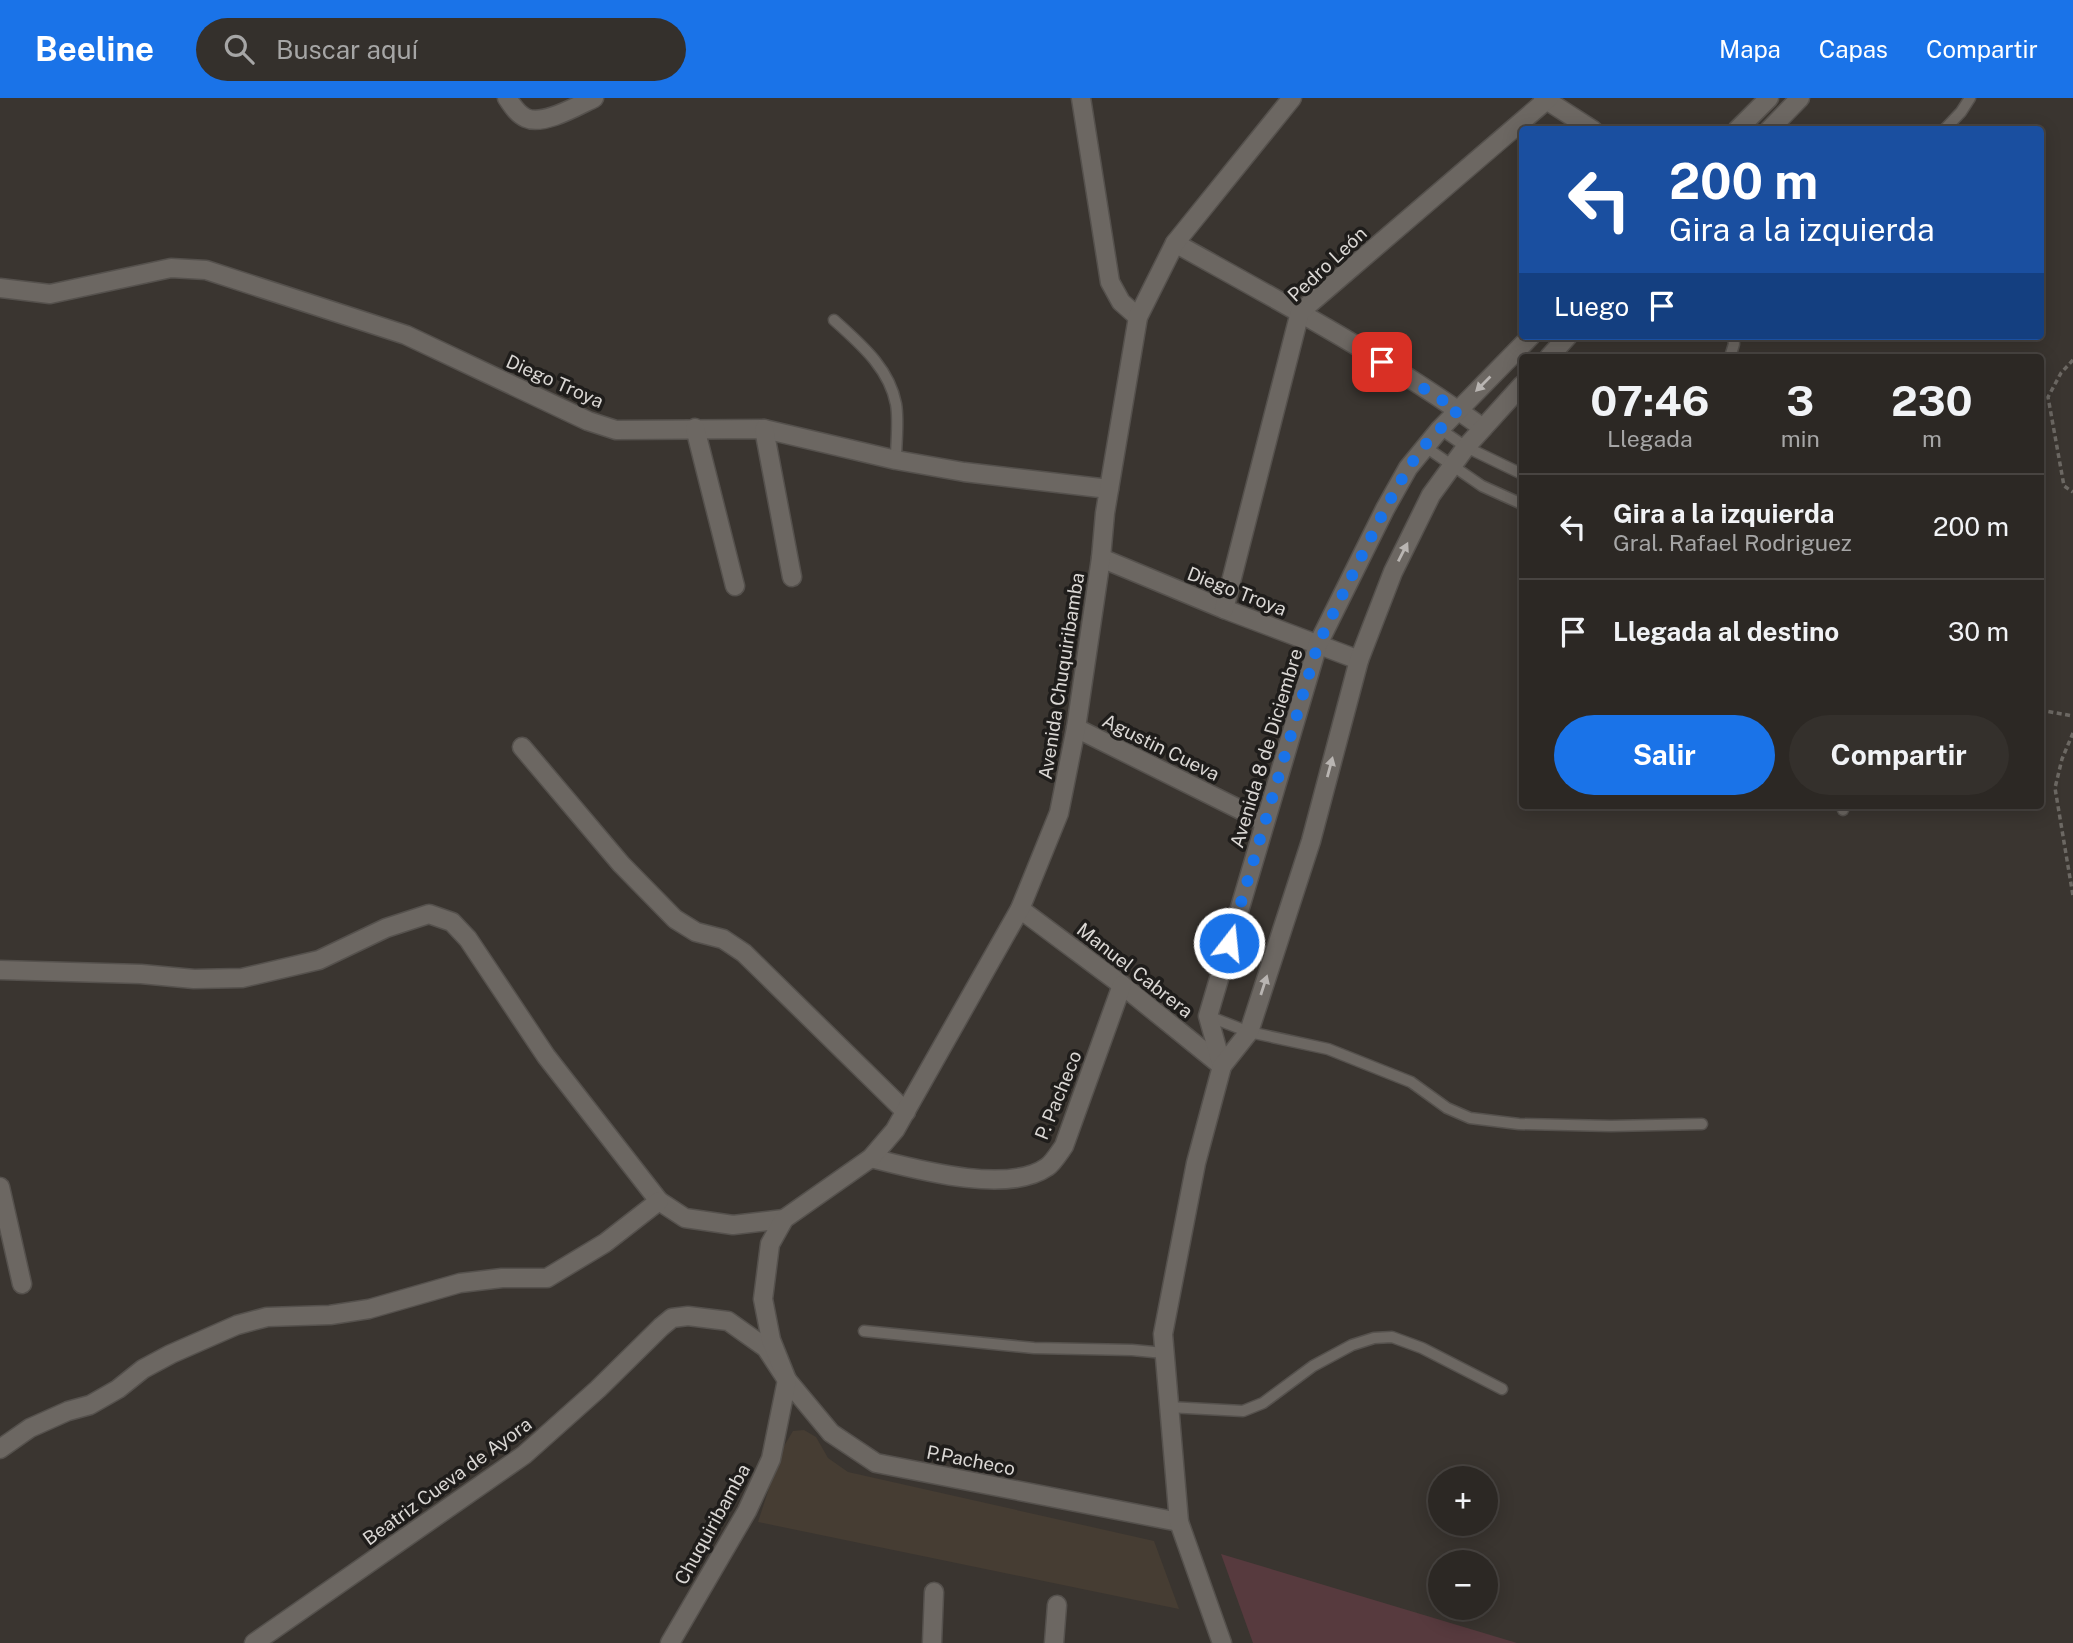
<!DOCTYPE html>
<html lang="es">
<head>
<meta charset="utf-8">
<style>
	:root { --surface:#2c2824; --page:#34302c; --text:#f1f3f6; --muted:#a6a6a6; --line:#484441; --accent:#1a73e8 }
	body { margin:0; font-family:"Public Sans",sans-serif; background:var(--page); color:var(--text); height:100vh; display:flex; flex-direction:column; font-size:26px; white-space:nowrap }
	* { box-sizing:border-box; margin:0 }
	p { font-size:23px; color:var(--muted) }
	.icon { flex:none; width:38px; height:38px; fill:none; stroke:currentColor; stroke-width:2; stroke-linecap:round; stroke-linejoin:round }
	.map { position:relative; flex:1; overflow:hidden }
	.side { position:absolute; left:1519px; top:256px; width:525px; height:455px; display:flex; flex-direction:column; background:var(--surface); border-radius:7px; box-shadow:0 4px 18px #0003,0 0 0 2px var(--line) }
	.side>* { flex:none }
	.guide { position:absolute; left:1519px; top:28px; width:525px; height:214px; border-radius:7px; box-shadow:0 4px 18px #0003,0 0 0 2px var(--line); background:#1a4fa0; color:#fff; overflow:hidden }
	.tools { position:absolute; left:1428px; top:1368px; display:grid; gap:14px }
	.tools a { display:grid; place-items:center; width:70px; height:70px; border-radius:50%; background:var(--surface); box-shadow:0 4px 18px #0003,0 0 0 2px var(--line); font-size:35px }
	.pin { position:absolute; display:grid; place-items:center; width:60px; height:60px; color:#fff; margin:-30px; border-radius:14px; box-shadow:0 4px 10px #0006 }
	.me { position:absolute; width:77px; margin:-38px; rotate:16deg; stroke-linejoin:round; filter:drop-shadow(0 0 5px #0008) }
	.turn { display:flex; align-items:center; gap:24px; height:147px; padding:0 35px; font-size:32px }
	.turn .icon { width:91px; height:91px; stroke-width:2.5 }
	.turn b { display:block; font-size:49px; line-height:60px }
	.then { display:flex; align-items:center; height:66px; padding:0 35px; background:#0003; gap:14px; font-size:26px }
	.eta { display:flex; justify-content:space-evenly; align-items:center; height:119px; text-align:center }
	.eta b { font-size:42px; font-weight:700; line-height:49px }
	.action { display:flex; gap:14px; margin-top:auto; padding:14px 35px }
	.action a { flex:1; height:80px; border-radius:42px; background:var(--accent); color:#fff; font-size:28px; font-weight:700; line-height:80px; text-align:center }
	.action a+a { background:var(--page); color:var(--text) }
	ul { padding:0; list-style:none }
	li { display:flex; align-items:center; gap:21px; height:105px; padding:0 35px; border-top:2px solid var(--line) }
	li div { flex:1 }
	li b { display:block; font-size:26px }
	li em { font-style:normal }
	header { display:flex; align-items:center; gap:42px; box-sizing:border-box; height:98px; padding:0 35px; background:var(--accent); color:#fff }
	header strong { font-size:33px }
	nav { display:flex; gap:38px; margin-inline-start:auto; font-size:24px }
	.search { width:490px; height:63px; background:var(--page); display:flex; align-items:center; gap:18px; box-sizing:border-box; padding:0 24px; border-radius:38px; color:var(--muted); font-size:26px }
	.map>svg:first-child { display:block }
</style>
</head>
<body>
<header>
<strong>Beeline</strong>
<div class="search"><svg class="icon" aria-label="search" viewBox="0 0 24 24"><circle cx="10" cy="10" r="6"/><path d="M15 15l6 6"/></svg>Buscar aquí</div>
<nav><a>Mapa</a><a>Capas</a><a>Compartir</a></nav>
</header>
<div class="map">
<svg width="2073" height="1545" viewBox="0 0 2073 1545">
	<rect width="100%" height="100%" fill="#3a3530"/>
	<path fill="#463d33" d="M804,1332L816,1339L828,1360L848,1374L1154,1443L1179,1511L758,1424L781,1353L793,1333Z"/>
	<path fill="#573a3e" d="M1221,1456L1517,1545H1253Z"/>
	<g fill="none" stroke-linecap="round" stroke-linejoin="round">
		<g stroke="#55514d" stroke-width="13">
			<g id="service">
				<path d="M1944,32L1961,14L1970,0"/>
				<path d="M834,222C859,245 889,269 896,306C899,323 896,344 896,362"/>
				<path d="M1730,259L1734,246L1733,238"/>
				<path d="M1440,331L1466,349L1522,376"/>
				<path d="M1424,348L1482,388L1522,406"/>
				<path d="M1843,707V712"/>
				<path d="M1208,918L1249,934L1328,951L1411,984L1447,1010L1470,1020L1519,1026L1611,1028L1702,1026"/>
				<path d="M864,1233L1034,1250L1132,1252L1164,1255"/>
				<path d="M1168,1309L1243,1313L1263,1305L1313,1268L1352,1247L1374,1240L1392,1239L1422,1250L1502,1291"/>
			</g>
		</g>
		<g stroke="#55514d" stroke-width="21">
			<g id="minor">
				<path d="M507,0C512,7 517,16 526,20C543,28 577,8 594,0"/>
				<path d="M1081,0L1110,184L1121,204L1138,219"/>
				<path d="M1543,0L1593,32"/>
				<path d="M1175,145C1279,203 1386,260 1483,330"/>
				<path d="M0,190L50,196L171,170L206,172L406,237L588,323L616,332L764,331L896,362L964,374L1109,391"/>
				<path d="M695,330L735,488"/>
				<path d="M764,331L792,479"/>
				<path d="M1101,460L1224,511L1359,562"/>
				<path d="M1224,511L1300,214L1549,0"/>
				<path d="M1076,630L1265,724"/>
				<path d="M522,649L621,766L675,821L696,834L723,841L744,855L906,1014"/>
				<path d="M1020,811L1122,887L1222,968"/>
				<path d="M0,872L141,876L194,881L242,880L319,862L386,830L429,816L452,824L468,841L546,958L659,1103L685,1120L733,1127L784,1121"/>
				<path d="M871,1060C915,1071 1007,1097 1047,1069C1053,1065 1059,1055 1064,1048L1122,887"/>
				<path d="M0,1089L22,1186"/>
				<path d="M0,1351L30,1330L68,1313L90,1307L118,1291L143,1271L171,1256L237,1227L267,1219L330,1217L369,1211L460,1185L502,1180H547L605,1145L659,1103"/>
				<path d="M254,1545L524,1357L598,1291L661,1229L672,1220L688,1218L728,1223L766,1250L787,1282L831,1335L876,1365L1179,1424"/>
				<path d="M670,1545L747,1413L771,1361L787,1282L771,1242L763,1201L770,1146L784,1121L871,1060L895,1032L1020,811L1059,715L1076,630L1101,460L1105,415L1138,219L1175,145L1292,0"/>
				<path d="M932,1545L934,1494"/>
				<path d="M1054,1545L1057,1507"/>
			</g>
		</g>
		<g stroke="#55514d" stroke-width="21">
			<g id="secondary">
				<path d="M1737,32L1769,0"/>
				<path d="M1769,32L1800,0"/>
				<path d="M1549,259L1568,238"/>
				<path d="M1222,968L1208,918L1318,546L1385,411L1408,370L1440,331L1531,238"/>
				<path d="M1222,1545L1179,1424L1163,1236L1196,1065L1222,968L1249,934L1311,743L1359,562L1393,474L1431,397L1466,349L1522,287"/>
			</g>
		</g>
		<g stroke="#6c6863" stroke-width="3.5" stroke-dasharray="5 3.5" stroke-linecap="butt">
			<path d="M2073,262L2061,275L2048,299L2064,388L2073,394"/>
			<path d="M2040,612L2073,618"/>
			<path d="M2073,635L2062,661L2055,690L2073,798"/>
		</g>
		<use href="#service" stroke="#6c6762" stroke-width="10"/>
		<use href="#minor" stroke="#6c6762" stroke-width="18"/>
		<use href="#secondary" stroke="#6c6762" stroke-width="18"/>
	</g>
	<defs><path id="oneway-solid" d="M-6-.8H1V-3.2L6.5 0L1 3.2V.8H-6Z" transform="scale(1.75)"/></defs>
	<g fill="#b9b5b2">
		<use href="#oneway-solid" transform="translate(1483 286) rotate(135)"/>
		<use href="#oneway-solid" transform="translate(1403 454) rotate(-63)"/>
		<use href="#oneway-solid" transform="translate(1330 669) rotate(-75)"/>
		<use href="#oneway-solid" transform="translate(1264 887) rotate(-72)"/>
	</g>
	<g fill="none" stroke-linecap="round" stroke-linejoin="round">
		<path stroke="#1a73e8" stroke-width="12" stroke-dasharray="0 21.6" d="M1229,845L1318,546L1385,411L1408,370L1424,348L1458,312L1382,264"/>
	</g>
	<g text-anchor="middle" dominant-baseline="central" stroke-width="7" stroke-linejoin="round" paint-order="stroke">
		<g font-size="19" fill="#dad7d4" stroke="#1f1d1b">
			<text transform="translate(1327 166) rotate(-43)">Pedro León</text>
			<text transform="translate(555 283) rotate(24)">Diego Troya</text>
			<text transform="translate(1237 493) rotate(21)">Diego Troya</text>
			<text transform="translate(1061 578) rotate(-81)">Avenida Chuquiribamba</text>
			<text transform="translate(1161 649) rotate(26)">Agustin Cueva</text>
			<text transform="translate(1266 650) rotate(-73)">Avenida 8 de Diciembre</text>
			<text transform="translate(1135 872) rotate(38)">Manuel Cabrera</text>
			<text transform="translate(1058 997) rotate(-68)">P. Pacheco</text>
			<text transform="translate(971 1362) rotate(11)">P.Pacheco</text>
			<text transform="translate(447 1383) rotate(-36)">Beatriz Cueva de Ayora</text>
			<text transform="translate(712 1426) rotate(-61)">Chuquiribamba</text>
		</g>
	</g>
</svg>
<div class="tools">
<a>+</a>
<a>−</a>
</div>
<div class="pin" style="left:1382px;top:264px;background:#d93025"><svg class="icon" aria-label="arrive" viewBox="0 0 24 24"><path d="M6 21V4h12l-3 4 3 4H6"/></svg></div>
<svg class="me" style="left:1229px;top:845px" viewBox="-20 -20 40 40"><circle r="17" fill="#1a73e8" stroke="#fff" stroke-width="3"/><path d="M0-11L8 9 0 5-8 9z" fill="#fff"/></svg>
<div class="guide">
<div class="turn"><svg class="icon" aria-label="left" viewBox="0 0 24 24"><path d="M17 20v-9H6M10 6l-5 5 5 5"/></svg><div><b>200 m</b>Gira a la izquierda</div></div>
<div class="then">Luego<svg class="icon" aria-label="arrive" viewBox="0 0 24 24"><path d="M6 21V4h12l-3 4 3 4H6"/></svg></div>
</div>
<section class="side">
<div class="eta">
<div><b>07:46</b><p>Llegada</p></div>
<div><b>3</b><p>min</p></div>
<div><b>230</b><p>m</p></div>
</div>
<ul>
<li><svg class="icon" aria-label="left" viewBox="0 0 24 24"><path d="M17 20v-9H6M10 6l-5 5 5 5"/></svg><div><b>Gira a la izquierda</b><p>Gral. Rafael Rodriguez</p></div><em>200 m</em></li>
<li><svg class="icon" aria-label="arrive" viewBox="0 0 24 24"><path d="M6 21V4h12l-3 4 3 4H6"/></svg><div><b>Llegada al destino</b></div><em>30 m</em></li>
</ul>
<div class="action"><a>Salir</a><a>Compartir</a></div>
</section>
</div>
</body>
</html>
